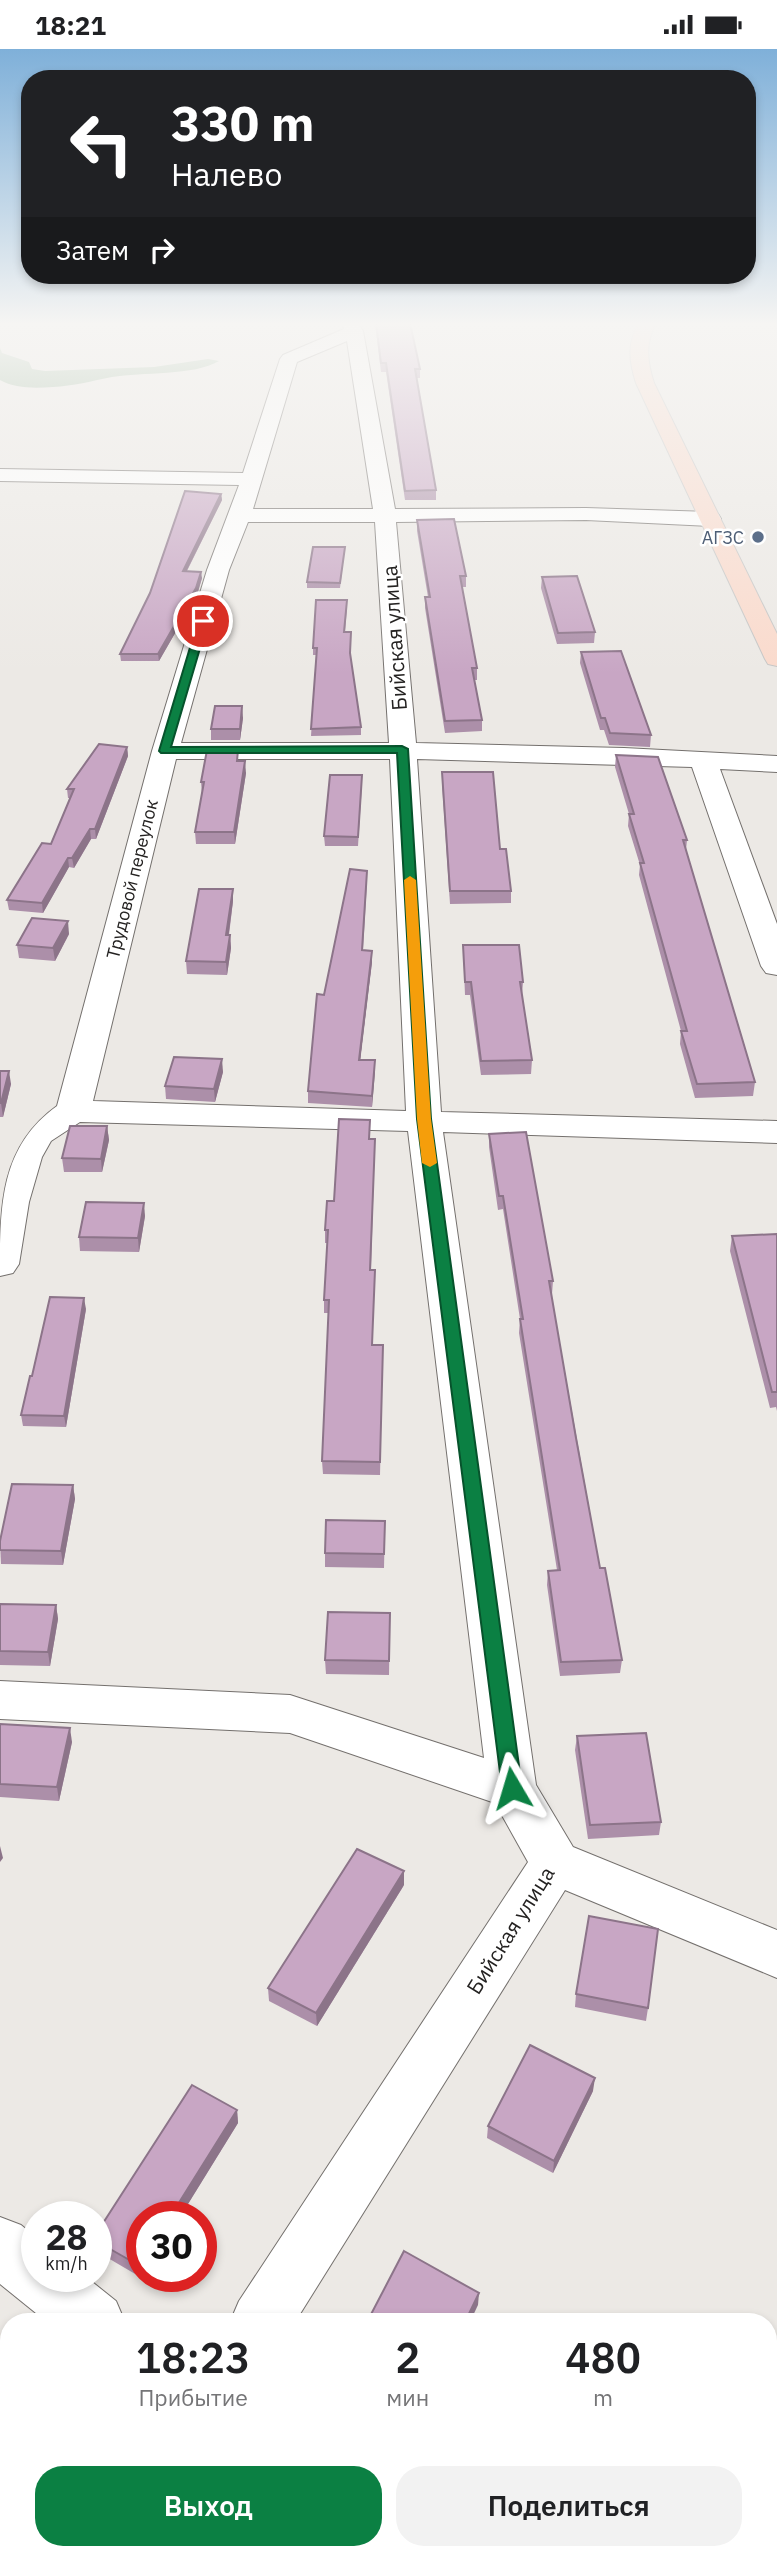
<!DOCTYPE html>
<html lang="ru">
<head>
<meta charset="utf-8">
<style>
	:root { --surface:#fff; --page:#f2f2f2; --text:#202124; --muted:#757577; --accent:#0b8043 }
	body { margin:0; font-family:"IBM Plex Sans",sans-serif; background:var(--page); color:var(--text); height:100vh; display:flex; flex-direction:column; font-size:26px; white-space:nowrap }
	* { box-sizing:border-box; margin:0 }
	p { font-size:23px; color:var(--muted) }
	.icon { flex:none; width:38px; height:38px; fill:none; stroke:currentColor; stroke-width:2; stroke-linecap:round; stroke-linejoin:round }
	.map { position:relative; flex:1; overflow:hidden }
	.side { position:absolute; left:0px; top:2264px; width:777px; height:247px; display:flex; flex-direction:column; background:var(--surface); border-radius:28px 28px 0 0; box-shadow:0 4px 10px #0003 }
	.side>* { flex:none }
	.top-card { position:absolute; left:21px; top:21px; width:735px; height:214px; border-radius:28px; box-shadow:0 4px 10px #0003; background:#202124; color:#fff; overflow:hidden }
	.speed { position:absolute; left:21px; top:2152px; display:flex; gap:14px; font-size:35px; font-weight:700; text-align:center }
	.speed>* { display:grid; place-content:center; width:91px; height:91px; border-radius:50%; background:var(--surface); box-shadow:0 4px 10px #0003; line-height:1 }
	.speed small { font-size:18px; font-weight:400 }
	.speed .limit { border:10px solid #d22; background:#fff; color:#111 }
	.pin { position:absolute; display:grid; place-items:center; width:60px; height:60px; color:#fff; margin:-30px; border:4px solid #fff; border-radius:50%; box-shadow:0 2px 7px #0007 }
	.me { position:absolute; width:77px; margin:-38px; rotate:353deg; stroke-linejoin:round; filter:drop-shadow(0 0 5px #0008) }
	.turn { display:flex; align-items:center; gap:24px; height:147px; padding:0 35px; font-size:32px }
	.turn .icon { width:91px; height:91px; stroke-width:2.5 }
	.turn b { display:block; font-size:49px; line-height:60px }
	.then { display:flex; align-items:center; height:66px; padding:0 35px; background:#0003; gap:14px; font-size:26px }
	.eta { display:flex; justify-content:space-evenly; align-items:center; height:119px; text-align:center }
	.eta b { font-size:42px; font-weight:600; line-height:49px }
	.cta { display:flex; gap:14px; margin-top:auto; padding:14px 35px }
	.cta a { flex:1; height:80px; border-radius:28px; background:var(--accent); color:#fff; font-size:28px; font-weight:600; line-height:80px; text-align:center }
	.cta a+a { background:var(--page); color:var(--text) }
	.status { display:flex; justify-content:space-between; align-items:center; height:49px; padding:0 35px; background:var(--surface); direction:ltr }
	.status svg { height:19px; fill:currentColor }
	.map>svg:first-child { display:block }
</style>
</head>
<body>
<div class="status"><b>18:21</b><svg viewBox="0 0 49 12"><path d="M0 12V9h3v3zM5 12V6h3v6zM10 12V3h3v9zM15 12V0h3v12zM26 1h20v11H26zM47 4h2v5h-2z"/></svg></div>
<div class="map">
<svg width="777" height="2510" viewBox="0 0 777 2510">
	<rect width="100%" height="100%" fill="#ece9e5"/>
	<path fill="#90b193" d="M0,299L2,304L29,313L32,320L45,322L154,318L208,310L219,312C194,327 142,323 112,328C92,332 73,337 53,338C36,339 15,340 0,331Z"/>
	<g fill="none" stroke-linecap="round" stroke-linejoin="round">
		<g stroke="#74706d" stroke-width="2">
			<g id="minor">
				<path d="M342,274H358L363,282L395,460L586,459L710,463L718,465L721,470L718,475L710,477L586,471L396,473L416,694L624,699L777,707V723L720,720L777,875V926L766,924L761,917L692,718L417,710L441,1063L777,1072V1094L443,1083L536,1736L573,1798L777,1881V1929L565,1841L295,2273H230L239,2252L528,1813L495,1754L290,1684L0,1670V1632L290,1646L484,1709L408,1082L80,1073L51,1092L42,1108L29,1153L19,1215L13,1224L0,1227C0,1156 0,1098 57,1057L152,702L207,521L239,436L0,432V420L243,424L280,310L283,306L344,280ZM347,292L373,460H253L297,313ZM248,473H375L389,694H181L229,521ZM176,710H390L406,1062L93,1052Z"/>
				<path d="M0,2168L21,2176L37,2189V2228H86L116,2252L125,2273H47L0,2235Z"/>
				<path d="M77,2502H144L141,2510H74Z"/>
			</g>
		</g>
		<g stroke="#c6c6c5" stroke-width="2">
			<path id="major" d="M639,274H656C645,295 647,312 654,334L777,585V617L768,615L765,610L636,334C629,312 627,294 639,274Z"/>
		</g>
		<use href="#minor" fill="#fff" fill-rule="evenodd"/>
		<use href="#major" fill="#fadacc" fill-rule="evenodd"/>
	</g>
	<g fill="#ac8fa9">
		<path d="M375,274H410L420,320V329H417L436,441V451H405L386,323H381Z"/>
		<path d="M221,445L222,451L187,522L202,529L197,546L159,612H121L120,605Z"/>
		<path d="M417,471L466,527V538H462L477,619V631H474L482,671V682L445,684L425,559V548H428L417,482Z"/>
		<path d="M345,498L340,539H307V533Z"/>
		<path d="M542,528L595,583L594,594L557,595L541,539Z"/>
		<path d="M347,558L345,583L350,606L361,678V686L311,687L316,606H313V599Z"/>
		<path d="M581,603L651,686L650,698L609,696L604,681H600L580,614Z"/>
		<path d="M243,669L240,691H211V680Z"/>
		<path d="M127,698L128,707L96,790H91L74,819L69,818L43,864L9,861L7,851L51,795L70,749H68L67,740Z"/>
		<path d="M616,706L687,791L686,801L755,1033L753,1047L695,1049L680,995L681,982L639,826L640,816L628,777L629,765L615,718Z"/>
		<path d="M238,712L246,724L235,795H196L195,783L202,745L201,733Z"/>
		<path d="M442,723L500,800L511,842V854L450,855L442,735Z"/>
		<path d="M362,735L358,797H325L324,787Z"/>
		<path d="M367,833L363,901L372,902V913L360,1011H375L372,1058L308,1054V1042L324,946Z"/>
		<path d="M233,852L229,886H230L231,899L227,926L187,925L186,912Z"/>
		<path d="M69,885L55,912L19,909L17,896Z"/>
		<path d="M463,896L523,933L522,946L532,1011L531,1025L481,1026L470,946H465Z"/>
		<path d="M0,1022L11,1035L3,1068H0Z"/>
		<path d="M223,1023L215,1053L166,1050L165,1037Z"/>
		<path d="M107,1077L109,1091L102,1123H64L62,1109Z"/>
		<path d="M370,1084V1090H375L371,1221L373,1296H383L380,1426L323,1425L322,1412L329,1264H324V1251L328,1194H325V1181L334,1152Z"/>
		<path d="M489,1085L553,1232L552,1245H551L600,1519L622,1611L620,1624L560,1627L547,1536L548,1522L557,1521L519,1284L520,1270L503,1160L498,1161L489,1098Z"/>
		<path d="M145,1167L139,1203L80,1202L79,1188Z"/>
		<path d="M777,1185V1362L776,1358L770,1359L730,1202L732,1187Z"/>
		<path d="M86,1260L66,1378L23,1377L21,1366Z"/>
		<path d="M73,1436L75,1450L63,1516L1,1515L0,1492Z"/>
		<path d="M385,1472L384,1519L325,1518V1504Z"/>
		<path d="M0,1555L56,1556L58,1570L50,1617L0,1616Z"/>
		<path d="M390,1564L389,1626L326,1625L325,1611Z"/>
		<path d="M0,1675L72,1693L59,1752L0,1748Z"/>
		<path d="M577,1687L661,1773L659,1786L588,1790L575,1701Z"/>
		<path d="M404,1836L317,1977L269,1952L268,1939Z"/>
		<path d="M576,1945L648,1959L646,1972L575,1958Z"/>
		<path d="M593,2042L553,2124L487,2089L488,2077Z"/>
		<path d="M237,2061L238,2074L142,2229L96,2202V2185Z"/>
	</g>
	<g fill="#8c7489">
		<path d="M221,445L222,451L183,529V522Z"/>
		<path d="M201,523L202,529L197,546L159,612L158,605Z"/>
		<path d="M242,657L243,669L240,691V680Z"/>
		<path d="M127,698L128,707L96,790L95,780Z"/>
		<path d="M245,712L246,724L235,795L234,783Z"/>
		<path d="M90,780L91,790L74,819L72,809Z"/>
		<path d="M68,809L69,818L43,864L42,854Z"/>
		<path d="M233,840V852L227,898L226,886Z"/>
		<path d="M68,872L69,885L55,912L53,899Z"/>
		<path d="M230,886L231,899L227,926L226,913Z"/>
		<path d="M372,902V913L359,1022V1011Z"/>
		<path d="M222,1010L223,1023L215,1053L214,1040Z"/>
		<path d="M375,1011V1023L372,1058V1047Z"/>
		<path d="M9,1022L11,1035L3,1068L1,1054Z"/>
		<path d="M107,1077L109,1091L102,1123L101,1110Z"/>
		<path d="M144,1154L145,1167L139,1203L138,1189Z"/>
		<path d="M84,1249L86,1260L66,1378L64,1367Z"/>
		<path d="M73,1436L75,1450L63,1516L61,1502Z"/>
		<path d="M56,1556L58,1570L50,1617L48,1603Z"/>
		<path d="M70,1679L72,1693L59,1752L57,1738Z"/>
		<path d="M0,1797L3,1809L0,1813Z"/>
		<path d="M404,1822V1836L317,1977L316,1964Z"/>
		<path d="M595,2029L593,2042L553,2124L554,2112Z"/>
		<path d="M237,2061L238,2074L180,2168H170Z"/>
		<path d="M479,2244L478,2256L470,2273H465Z"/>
		<path d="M9,2446V2463L3,2471L0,2460Z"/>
	</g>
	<g fill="#c8a6c4" stroke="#8c7489" stroke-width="2">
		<path d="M376,274H410L420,320H415L436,441L405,442L386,314H381Z"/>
		<path d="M185,442L221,445L183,522L201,523L196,539L158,605H120L150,544Z"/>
		<path d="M454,470L466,527H460L477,619H472L482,671L445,672L425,548H430L417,471Z"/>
		<path d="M313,498H345L340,534L307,533Z"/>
		<path d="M577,527L595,583L558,584L542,528Z"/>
		<path d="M316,551H347L344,583H351L350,604L361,678L311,680L317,599H313Z"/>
		<path d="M621,602L651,686L610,684L605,669H601L581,603Z"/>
		<path d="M215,657H242L240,680H211Z"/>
		<path d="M99,695L127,698L95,780H90L72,809H68L42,854L7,851L42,794L51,795L74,740H67Z"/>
		<path d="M207,701H238L237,712H245L234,783H195L204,733H201Z"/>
		<path d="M616,706L658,708L687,791H683L755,1033L697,1035L681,982H687L640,814H644L629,765H634Z"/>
		<path d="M442,723H493L500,800H506L511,842H450Z"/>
		<path d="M330,726H362L358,788L324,787Z"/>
		<path d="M350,820L367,822L362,901L372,902L359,1011H375L372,1047L308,1042L317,945L324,946Z"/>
		<path d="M199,840H233L226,886H230L226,913L186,912Z"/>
		<path d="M32,869L68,872L53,899L17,896Z"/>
		<path d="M463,896H519L523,933H520L532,1011L481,1012L471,933H465Z"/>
		<path d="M174,1008L222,1010L214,1040L165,1037Z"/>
		<path d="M0,1022H9L1,1054H0Z"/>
		<path d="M339,1070L370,1071L369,1090H375L370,1221H375L372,1296H383L380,1413L322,1412L329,1251H324L328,1181H325L327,1152H334Z"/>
		<path d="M70,1077H107L101,1110L62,1109Z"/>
		<path d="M526,1083L553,1232H549L576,1389L600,1519H605L622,1611L561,1613L548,1522L560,1521L520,1270H523L503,1147H499L489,1085Z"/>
		<path d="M86,1153L144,1154L138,1189L79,1188Z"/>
		<path d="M777,1185V1343H772L732,1187Z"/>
		<path d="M50,1248L84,1249L64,1367L21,1366L30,1327H32Z"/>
		<path d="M12,1435L73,1436L61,1502L0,1501V1492Z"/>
		<path d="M326,1471L385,1472L384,1505L325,1504Z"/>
		<path d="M0,1555L56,1556L48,1603L0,1602Z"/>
		<path d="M328,1563L390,1564L389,1612L325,1611Z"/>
		<path d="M0,1675L70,1679L57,1738L0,1735Z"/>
		<path d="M646,1684L661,1773L590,1776L577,1687Z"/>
		<path d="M357,1800L404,1822L316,1964L268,1939Z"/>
		<path d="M589,1867L658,1880L648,1959L576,1945Z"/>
		<path d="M530,1996L595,2029L554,2112L488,2077Z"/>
		<path d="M192,2036L237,2061L170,2168H142V2214L140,2217L96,2192V2185Z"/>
		<path d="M404,2202L479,2244L465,2273H367Z"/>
		<path d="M0,2314L9,2320V2446L0,2460Z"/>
		<path d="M768,2408L777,2413V2510H716L719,2502H768Z"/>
	</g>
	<linearGradient id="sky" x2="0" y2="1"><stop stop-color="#7fb0d9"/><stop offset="0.44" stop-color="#f6f5f3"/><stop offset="1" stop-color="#f6f5f3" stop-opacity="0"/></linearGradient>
	<rect width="777" height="625" fill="url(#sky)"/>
	<path fill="#0b8043" stroke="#07532c" stroke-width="2" d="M203,569L208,572L171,698L402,697L408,700L431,1070L522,1739L519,1745L512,1748L505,1745L502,1739L417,1070L397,704H161L159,702L198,572Z"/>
	<path fill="#f59e0b" d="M410,827L416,831L431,1070L437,1114L430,1118L422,1114L417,1070L404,831Z"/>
	<circle fill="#5c6f8a" stroke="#fff" stroke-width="2.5" cx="758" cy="488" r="7"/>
	<g text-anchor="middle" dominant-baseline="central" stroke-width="5" stroke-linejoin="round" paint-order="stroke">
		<g font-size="18" fill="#4e5e75" stroke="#fff" text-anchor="end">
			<text x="744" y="488">АГЗС</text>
		</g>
		<g font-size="18" fill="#242221" stroke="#fff">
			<text transform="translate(132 830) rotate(-76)">Трудовой переулок</text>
		</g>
		<g font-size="21" fill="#242221" stroke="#fff">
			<text transform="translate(394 589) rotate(-94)">Бийская улица</text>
			<text transform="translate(510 1881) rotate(-58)">Бийская улица</text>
		</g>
	</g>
</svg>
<div class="speed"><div>28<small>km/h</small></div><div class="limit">30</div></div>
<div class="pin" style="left:203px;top:572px;background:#d93025"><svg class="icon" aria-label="arrive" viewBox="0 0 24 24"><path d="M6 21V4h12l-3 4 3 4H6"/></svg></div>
<svg class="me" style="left:512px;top:1739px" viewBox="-20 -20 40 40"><path d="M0-17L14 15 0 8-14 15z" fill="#0b8043" stroke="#fff" stroke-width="4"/></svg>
<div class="top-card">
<div class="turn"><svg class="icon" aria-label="left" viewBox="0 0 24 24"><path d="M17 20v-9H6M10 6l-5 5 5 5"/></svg><div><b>330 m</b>Налево</div></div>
<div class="then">Затем<svg class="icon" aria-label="right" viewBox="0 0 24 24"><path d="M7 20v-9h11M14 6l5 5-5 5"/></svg></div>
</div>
<section class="side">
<div class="eta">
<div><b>18:23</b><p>Прибытие</p></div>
<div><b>2</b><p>мин</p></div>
<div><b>480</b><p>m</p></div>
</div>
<div class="cta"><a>Выход</a><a>Поделиться</a></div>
</section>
</div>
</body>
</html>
